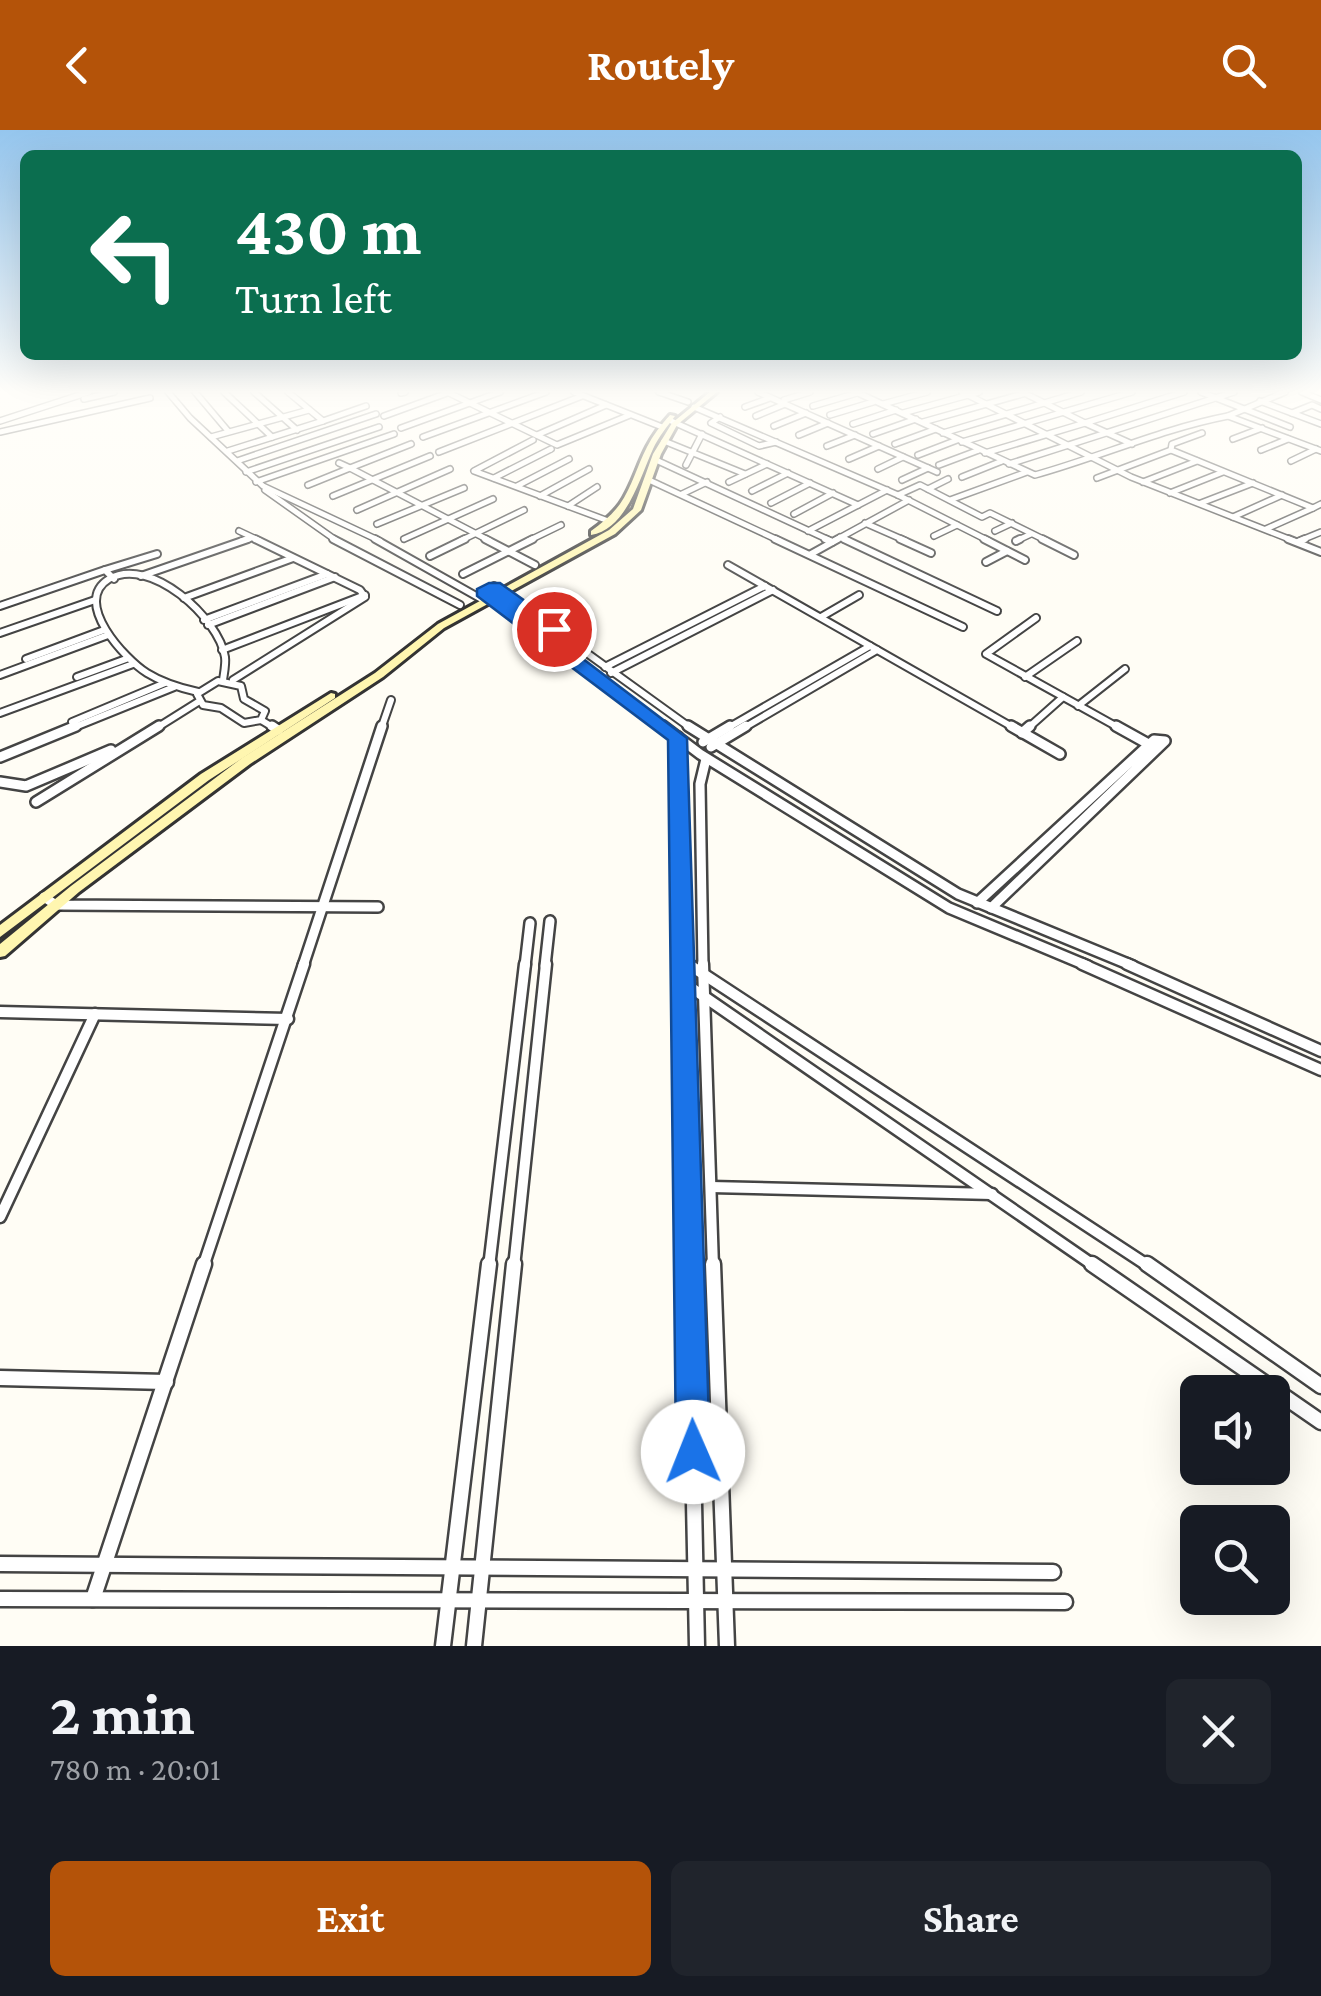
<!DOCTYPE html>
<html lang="en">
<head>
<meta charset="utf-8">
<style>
	:root { --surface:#171b24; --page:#20242c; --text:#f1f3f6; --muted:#9ea1a6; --accent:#b45309 }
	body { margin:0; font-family:"Crimson Pro",serif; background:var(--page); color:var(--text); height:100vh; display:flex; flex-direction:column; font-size:38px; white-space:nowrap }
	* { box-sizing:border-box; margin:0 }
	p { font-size:32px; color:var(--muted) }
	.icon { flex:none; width:55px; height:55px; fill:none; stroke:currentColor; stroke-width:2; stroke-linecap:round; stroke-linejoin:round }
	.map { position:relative; height:1516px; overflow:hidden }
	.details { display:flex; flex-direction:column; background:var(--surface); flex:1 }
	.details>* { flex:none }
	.hud { position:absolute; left:20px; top:20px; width:1282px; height:210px; border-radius:15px; box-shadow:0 10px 40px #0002; background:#0b6e4f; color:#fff; overflow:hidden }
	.fabs { position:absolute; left:1180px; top:1245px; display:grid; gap:20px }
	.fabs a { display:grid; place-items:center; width:110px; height:110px; border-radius:15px; background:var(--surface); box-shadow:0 10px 40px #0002; font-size:50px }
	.pin { position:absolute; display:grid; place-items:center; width:85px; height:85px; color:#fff; margin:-42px; border:5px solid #fff; border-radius:50%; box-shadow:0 2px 10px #0007 }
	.me { position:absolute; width:110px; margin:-55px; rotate:359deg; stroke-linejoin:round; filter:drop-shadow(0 0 8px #0008) }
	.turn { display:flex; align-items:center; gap:35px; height:210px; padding:0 50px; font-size:45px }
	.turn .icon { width:130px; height:130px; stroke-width:2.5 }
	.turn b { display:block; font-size:70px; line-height:85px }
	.round { display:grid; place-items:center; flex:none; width:105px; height:105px; border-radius:15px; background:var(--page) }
	.overview { display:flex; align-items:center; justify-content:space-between; height:170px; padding:0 50px }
	h1 { font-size:60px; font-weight:700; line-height:75px }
	.cta { display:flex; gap:20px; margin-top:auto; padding:20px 50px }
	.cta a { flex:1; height:115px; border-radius:15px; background:var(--accent); color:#fff; font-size:40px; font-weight:700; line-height:115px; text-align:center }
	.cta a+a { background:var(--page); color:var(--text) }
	header { display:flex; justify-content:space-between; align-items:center; height:130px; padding:0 50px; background:var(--accent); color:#fff; font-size:45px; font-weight:700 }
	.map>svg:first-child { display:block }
</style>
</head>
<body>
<header><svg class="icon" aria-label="back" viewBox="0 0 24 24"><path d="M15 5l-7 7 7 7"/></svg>Routely<svg class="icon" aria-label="search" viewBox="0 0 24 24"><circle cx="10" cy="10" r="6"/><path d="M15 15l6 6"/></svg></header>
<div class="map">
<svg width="1321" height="1516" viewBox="0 0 1321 1516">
	<rect width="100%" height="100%" fill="#fffdf5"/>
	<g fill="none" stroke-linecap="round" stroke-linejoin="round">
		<g stroke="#444" stroke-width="8">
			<g id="minor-far4">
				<path d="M168,262L190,288L263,356L380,411"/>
				<path d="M195,262L228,301"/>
				<path d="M224,262L272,307"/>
				<path d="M254,262L297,300"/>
				<path d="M447,262L557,315L630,285"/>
				<path d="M574,262L662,297"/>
				<path d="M659,262L688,272"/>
				<path d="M758,262L937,342"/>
				<path d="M856,262L1035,345C1100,327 1161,299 1228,286"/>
				<path d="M962,262L1131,347L1294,411"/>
				<path d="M1201,262L1290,297"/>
				<path d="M1285,262L1228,286L1321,321"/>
				<path d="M1302,262L1321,270"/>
				<path d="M401,263L405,262"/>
				<path d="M84,269L114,262"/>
				<path d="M784,270L810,262"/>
				<path d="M1260,271L1321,294"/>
				<path d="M883,274L927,262"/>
				<path d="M813,276L857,263"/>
				<path d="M694,277L898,365L989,411"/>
				<path d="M745,277L770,268"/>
				<path d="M903,283L979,262"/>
				<path d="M1292,283L1312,275L1321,279"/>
				<path d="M830,285L873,272"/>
				<path d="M384,286L450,262"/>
				<path d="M756,286L785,274"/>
				<path d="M720,287L711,293L759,316L776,312"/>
				<path d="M669,290L858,375"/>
				<path d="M0,291L89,262"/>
				<path d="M323,291L366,276"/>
				<path d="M923,292L1026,263"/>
				<path d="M853,294L896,280"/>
				<path d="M774,296L806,283"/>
				<path d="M401,298L500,262"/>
				<path d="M0,302L150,268"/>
				<path d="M943,303L1081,262"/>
				<path d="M1202,303L1172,314L1171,320L1313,378L1321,374"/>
				<path d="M873,304L916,289"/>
				<path d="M537,305L606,275"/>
				<path d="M799,305L828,293"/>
				<path d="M211,307L309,280"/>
				<path d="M423,307L546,262"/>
				<path d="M1233,309L1262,298"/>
				<path d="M533,310L474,341L611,392"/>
				<path d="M664,311L745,344"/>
				<path d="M962,312L1132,262"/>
				<path d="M895,314L936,299"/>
				<path d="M1132,314L1085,293L1184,262"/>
				<path d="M827,316L855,305"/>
				<path d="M1261,320L1288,309"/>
				<path d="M228,321L323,291L288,262"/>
				<path d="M439,322L582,266"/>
				<path d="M985,323L1085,293L1022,262"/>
				<path d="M918,325L957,310"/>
				<path d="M849,329L879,316"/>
				<path d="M656,330L831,411"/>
				<path d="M237,331L376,284"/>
				<path d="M1291,331L1316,319"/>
				<path d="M339,333L350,338L411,314"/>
				<path d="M1009,334L1234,262"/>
				<path d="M686,335L702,304"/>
				<path d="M939,335L979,320"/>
				<path d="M878,339L903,327"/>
				<path d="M246,342L379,297"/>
				<path d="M962,347L1002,331"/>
				<path d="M494,348L551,319"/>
				<path d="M1097,348L1171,320"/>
				<path d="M649,350L780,411"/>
				<path d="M902,350L928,338"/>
				<path d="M256,352L394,304"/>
				<path d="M729,352L767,334"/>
				<path d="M1143,352L1197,331"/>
				<path d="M308,355L350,338L490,411"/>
				<path d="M517,356L569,329"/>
				<path d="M928,359L948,349"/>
				<path d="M265,360L337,411"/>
				<path d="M752,361L788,343"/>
				<path d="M1170,363L1223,342"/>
				<path d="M682,364L707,352"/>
				<path d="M898,365L920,355L982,387L990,383L1047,411"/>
				<path d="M333,366L430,326"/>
				<path d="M540,366L589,339"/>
				<path d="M950,370L1027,342"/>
				<path d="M771,373L810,353"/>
				<path d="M1201,373L1253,353"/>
				<path d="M568,376L597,357"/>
				<path d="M357,380L450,339"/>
				<path d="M794,384L833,363"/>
				<path d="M1233,387L1282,365"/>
				<path d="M865,393L906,411"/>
				<path d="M377,394L464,358"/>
				<path d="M1266,399L1313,378"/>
				<path d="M239,401L260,411"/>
				<path d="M808,401L887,360"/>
				<path d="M995,401L1012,393"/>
				<path d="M934,406L957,395"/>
				<path d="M840,407L849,411"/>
				<path d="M404,409L493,369"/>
				<path d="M241,411L251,408"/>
				<path d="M460,411L524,380"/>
				<path d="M528,411L561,395"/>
				<path d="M834,411L909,370"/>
				<path d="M1016,411L1031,404"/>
				<path d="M1299,411L1321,402"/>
			</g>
		</g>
		<g stroke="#444" stroke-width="10">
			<g id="minor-far3">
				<path d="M333,409L460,475"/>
				<path d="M375,409L485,471"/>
				<path d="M485,409L535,435"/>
				<path d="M775,409L963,497"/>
				<path d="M825,409L832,412"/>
				<path d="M844,409L997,481"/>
				<path d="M900,409L931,423"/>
				<path d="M984,409L1025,430"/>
				<path d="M1042,409L1074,425"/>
				<path d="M1288,409L1321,422"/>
				<path d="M1016,411L1020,409"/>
				<path d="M1298,412L1305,409"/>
				<path d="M811,424L838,409"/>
				<path d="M430,426L465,409"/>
				<path d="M986,432L1007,421"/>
				<path d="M728,435L1016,599"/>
				<path d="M105,440L157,424"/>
				<path d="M463,444L533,409"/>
				<path d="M141,446L248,409"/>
				<path d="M494,456L692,599"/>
				<path d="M483,462L666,599"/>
				<path d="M184,468L293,428"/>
				<path d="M0,476L105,440L114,449"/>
				<path d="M821,487L859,465"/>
				<path d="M1036,488L986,524L1121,599"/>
				<path d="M204,490L327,444"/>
				<path d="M208,495L335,447"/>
				<path d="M0,503L95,470"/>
				<path d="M222,520L365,465"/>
				<path d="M26,529L104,500"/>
				<path d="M605,537L765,456"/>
				<path d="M611,543L773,460"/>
				<path d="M0,545L108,505"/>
				<path d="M77,547L126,529"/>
				<path d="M1025,547L1077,511"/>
				<path d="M233,550L365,467L360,460L255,409"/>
				<path d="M218,551L241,556L244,569L265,581L261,590L244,593L221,578L203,575L197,564Z"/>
				<path d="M198,562C180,558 163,553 147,543C126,530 71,472 109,449C150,425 219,488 225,527C226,534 224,543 223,550"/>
				<path d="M1078,576L1125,539"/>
				<path d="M0,583L133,534"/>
				<path d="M261,590L276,599"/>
				<path d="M72,592L165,553"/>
				<path d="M70,599L174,557"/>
				<path d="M155,599L198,572"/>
				<path d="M381,599L391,570"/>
				<path d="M726,599L870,516"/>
				<path d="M742,599L877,520"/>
				<path d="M1027,599L1063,567"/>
			</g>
		</g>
		<g stroke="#444" stroke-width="14">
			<g id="minor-far2">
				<path d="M272,596L278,600"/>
				<path d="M663,596L700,624L949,778L1088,836"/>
				<path d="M688,596L958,764L1133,836"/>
				<path d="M1011,596L1060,624"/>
				<path d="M1116,596L1152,616"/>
				<path d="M1022,603L1030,596"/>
				<path d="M678,607L683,836"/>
				<path d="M703,612L730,596"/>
				<path d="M711,617L746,596"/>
				<path d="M0,627L76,596"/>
				<path d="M0,652L26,656L111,620"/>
				<path d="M36,672L159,596"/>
				<path d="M44,767L56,775L378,777"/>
				<path d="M977,773L1154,610L1165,611L991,778"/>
				<path d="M683,830L692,836"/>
				<path d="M303,836L382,596"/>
				<path d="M525,836L530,793"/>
				<path d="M545,836L550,791"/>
				<path d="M703,836L700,654L706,629"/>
			</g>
		</g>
		<g stroke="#444" stroke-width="15">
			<g id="minor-far1">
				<path d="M683,834L689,1137"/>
				<path d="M688,834L1150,1137"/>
				<path d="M703,834L713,1137"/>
				<path d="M1082,834L1321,940"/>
				<path d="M1127,834L1321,921"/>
				<path d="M683,852L1096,1137"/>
				<path d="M0,882L288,889"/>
				<path d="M711,1057L992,1064"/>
				<path d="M0,1087L95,884"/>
				<path d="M203,1137L304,834"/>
				<path d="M489,1137L525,834"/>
				<path d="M514,1137L546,834"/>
			</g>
		</g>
		<g stroke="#444" stroke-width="19">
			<g id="minor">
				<path d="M689,1134L697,1516"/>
				<path d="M713,1134L727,1516"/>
				<path d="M1092,1134L1321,1292"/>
				<path d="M1147,1134L1321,1256"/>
				<path d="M0,1248L166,1252"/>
				<path d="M0,1434L1053,1442"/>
				<path d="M0,1469L1065,1472"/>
				<path d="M93,1469L204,1134"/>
				<path d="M443,1516L489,1134"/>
				<path d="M474,1516L514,1134"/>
			</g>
		</g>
		<g stroke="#333" stroke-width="6">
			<g id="secondary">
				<path d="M710,262H717L677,295L661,324L641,380L615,404L444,498L383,547L250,634L79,762L5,826L0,827V814L71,756L242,628L375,543L438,494L609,400L633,379L653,324L672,293Z"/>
				<path d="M670,285L675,286C667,297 659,306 653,319C640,347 627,399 591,405V401C602,393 612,385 620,374C632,357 637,336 647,317C653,305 661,295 670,285Z"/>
				<path d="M331,563L335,564V568L209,650L0,807V795L201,644Z"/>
			</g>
		</g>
		<use href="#minor-far4" stroke="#fff" stroke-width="5"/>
		<use href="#minor-far3" stroke="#fff" stroke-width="6"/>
		<use href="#minor-far2" stroke="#fff" stroke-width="9"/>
		<use href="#minor-far1" stroke="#fff" stroke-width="10"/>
		<use href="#minor" stroke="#fff" stroke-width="14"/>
		<use href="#secondary" fill="#fff6b0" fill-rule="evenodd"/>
	</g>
	<linearGradient id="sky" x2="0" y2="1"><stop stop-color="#95c6ee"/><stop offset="0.55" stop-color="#fffefa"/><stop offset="1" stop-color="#fffefa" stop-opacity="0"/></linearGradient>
	<rect width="1321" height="475" fill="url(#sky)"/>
	<path fill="#1a73e8" stroke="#114b97" stroke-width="2.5" d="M489,453H500L560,496V503H549L687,608L710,1322L705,1334L693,1339L681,1334L676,1322L668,610L477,466V459Z"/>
</svg>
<div class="fabs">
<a><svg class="icon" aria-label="sound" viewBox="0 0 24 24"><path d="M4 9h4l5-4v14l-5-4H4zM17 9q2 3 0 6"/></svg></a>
<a><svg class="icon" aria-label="search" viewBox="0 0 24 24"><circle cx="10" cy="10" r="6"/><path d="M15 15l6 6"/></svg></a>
</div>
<div class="pin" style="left:554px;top:499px;background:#d93025"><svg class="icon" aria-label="arrive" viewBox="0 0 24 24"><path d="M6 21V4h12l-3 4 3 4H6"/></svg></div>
<svg class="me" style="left:693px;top:1322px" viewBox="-20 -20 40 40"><circle r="19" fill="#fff"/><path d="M0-13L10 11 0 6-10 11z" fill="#1a73e8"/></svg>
<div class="hud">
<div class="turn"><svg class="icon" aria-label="left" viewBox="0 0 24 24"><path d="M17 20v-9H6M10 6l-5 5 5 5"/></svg><div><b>430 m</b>Turn left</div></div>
</div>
</div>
<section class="details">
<div class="overview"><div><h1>2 min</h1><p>780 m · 20:01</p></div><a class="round"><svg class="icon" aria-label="close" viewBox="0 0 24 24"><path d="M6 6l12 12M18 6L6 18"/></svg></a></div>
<div class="cta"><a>Exit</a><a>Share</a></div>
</section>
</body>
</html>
